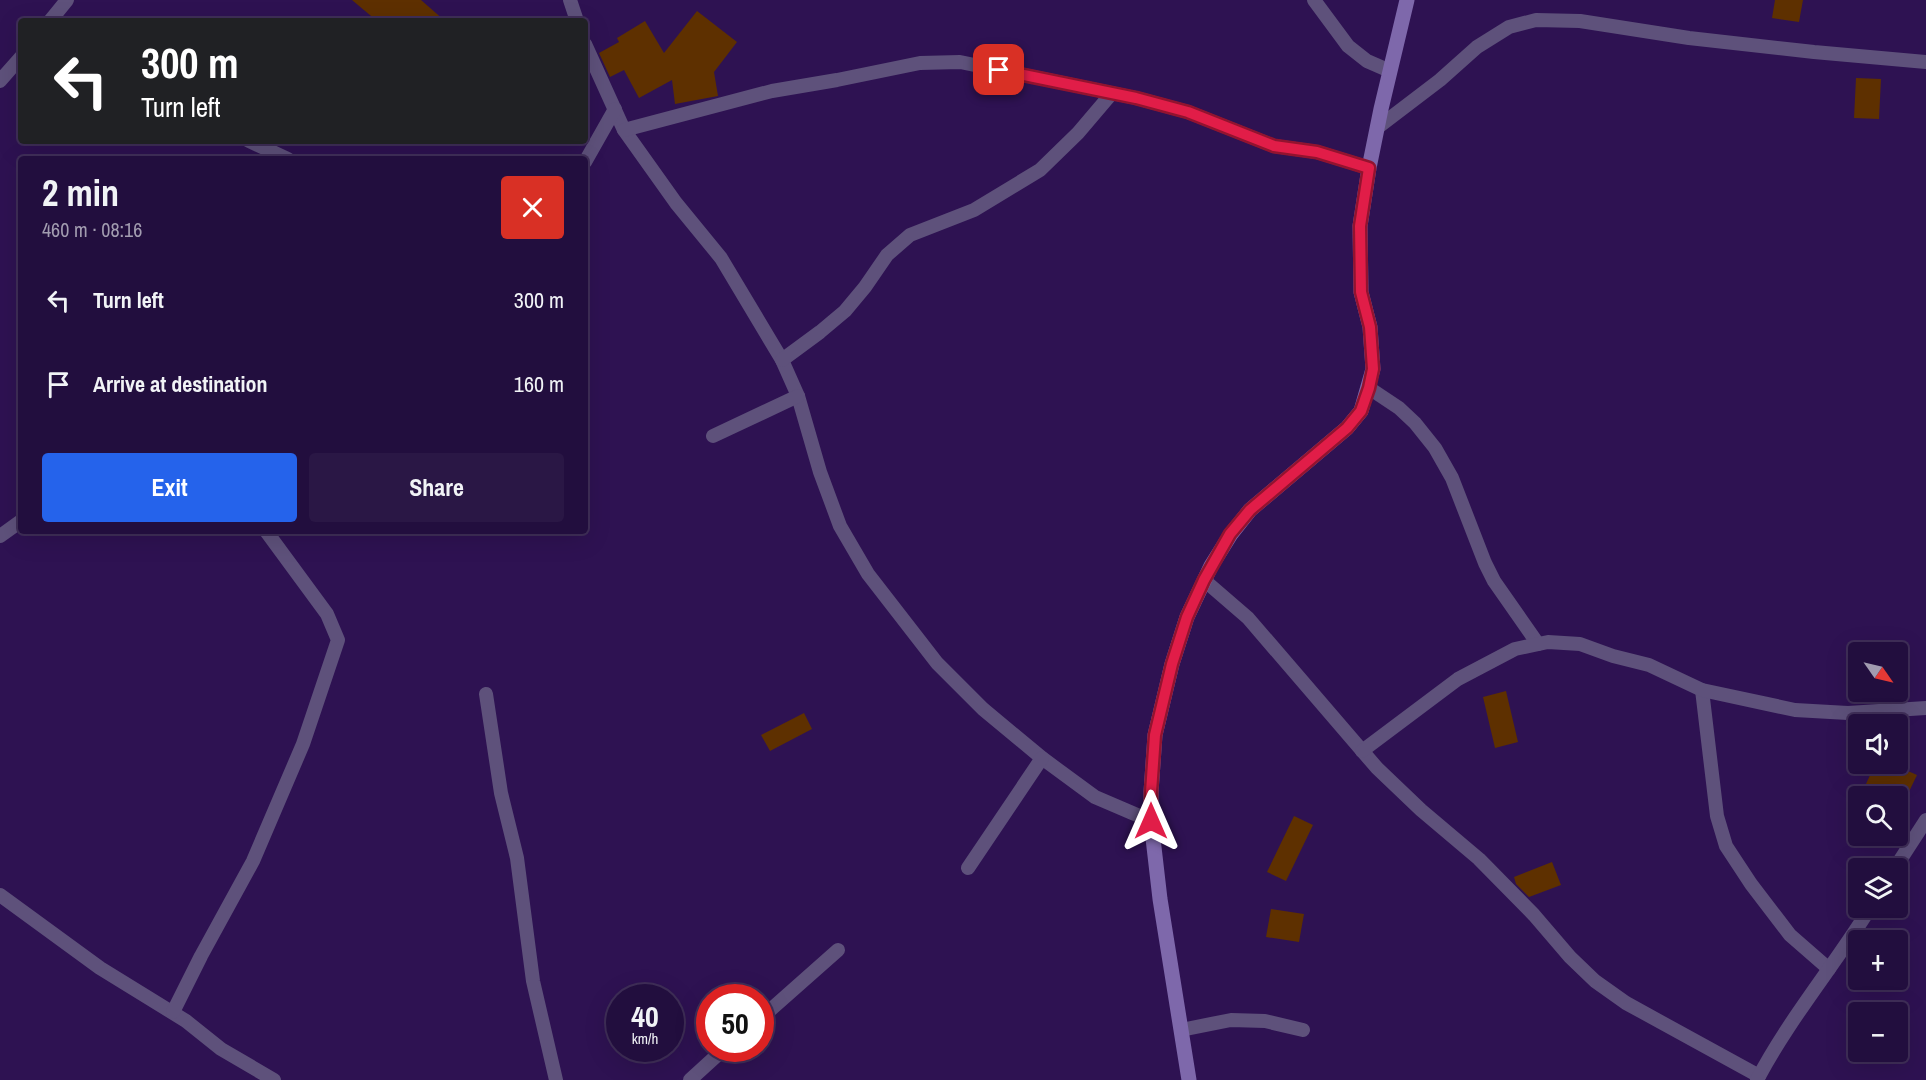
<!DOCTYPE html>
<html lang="en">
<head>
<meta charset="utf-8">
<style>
	:root { --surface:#220e3e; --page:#2a1745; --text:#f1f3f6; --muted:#a29cb0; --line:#3f2e58; --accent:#2563eb }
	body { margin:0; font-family:"Archivo Narrow",sans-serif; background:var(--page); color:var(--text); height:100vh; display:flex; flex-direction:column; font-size:22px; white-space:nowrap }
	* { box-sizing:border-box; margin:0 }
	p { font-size:20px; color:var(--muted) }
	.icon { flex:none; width:33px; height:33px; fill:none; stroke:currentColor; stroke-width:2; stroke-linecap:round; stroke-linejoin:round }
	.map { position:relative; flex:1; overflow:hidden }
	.panel { position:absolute; left:18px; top:156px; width:570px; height:378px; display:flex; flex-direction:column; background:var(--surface); border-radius:6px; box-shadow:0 6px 24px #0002,0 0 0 2px var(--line) }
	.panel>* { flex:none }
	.hud { position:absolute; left:18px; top:18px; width:570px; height:126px; border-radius:6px; box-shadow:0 6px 24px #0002,0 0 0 2px var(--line); background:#202124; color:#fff; overflow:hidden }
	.needle { width:39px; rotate:124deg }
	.fabs { position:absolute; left:1848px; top:642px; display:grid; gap:12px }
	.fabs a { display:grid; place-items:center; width:60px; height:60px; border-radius:6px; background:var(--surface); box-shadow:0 6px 24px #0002,0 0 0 2px var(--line); font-size:30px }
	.speed { position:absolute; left:606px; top:984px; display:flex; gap:12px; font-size:30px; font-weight:700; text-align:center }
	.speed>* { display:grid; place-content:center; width:78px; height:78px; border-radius:50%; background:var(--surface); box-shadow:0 6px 24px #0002,0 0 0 2px var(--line); line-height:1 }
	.speed small { font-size:15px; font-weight:400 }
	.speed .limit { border:9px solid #d22; background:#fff; color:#111 }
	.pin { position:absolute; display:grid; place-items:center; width:51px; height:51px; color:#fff; margin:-26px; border-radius:12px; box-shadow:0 3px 9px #0006 }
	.me { position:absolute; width:66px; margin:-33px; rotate:0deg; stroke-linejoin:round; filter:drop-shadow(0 0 4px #0008) }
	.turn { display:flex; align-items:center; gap:21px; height:126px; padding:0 24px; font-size:27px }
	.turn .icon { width:78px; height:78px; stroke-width:2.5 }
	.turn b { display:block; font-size:42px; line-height:51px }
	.round { display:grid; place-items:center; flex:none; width:63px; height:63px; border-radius:6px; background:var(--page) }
	.headline { display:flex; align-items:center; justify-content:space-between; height:102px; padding:0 24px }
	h1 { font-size:36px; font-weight:700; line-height:45px }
	.cta { display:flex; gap:12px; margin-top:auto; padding:12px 24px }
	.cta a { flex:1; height:69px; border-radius:6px; background:var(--accent); color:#fff; font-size:24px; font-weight:700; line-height:69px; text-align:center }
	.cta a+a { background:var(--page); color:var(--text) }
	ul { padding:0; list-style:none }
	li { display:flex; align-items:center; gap:18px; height:84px; padding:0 24px }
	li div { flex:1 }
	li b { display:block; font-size:22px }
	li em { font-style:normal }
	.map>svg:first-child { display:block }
</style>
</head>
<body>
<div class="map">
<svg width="1926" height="1080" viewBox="0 0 1926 1080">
	<rect width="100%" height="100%" fill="#2e1252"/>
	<g fill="#5e3000">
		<path d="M352,0H421L445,21H377Z"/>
		<path d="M1775,0H1803L1799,22L1772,18Z"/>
		<path d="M697,11L737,42L714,72L718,96L675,104L672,80L639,98L624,70L610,77L599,53L619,42L617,38L645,21L664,53Z"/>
		<path d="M1856,78L1881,79L1879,119L1854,118Z"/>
		<path d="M1506,691L1518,742L1495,748L1483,697Z"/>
		<path d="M804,713L812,729L770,751L761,735Z"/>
		<path d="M1875,764H1892L1917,775L1904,802L1898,799V796H1893L1866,784Z"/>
		<path d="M1294,816L1313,825L1286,881L1267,872Z"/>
		<path d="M1552,862L1561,885L1529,897L1516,884L1514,877Z"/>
		<path d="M1271,909L1304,914L1299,942L1266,937Z"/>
	</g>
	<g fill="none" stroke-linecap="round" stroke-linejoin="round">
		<g stroke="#5e517b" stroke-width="14">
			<path d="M570,0L577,21"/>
			<path d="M1314,0L1348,46L1367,61L1390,71"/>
			<path d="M50,21L67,0"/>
			<path d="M585,44L624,130L676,203L721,258L782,360L798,396L820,472L840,526L868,574L937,663L983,709L1042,758L1095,797L1151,821"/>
			<path d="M0,81L21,57"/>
			<path d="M1377,128L1440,80L1477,47L1509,27L1536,20L1580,21L1689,38L1814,52L1926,62"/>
			<path d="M624,130L772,91L837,80L920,63L960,62L1136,98L1188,112L1274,146L1317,152L1369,168"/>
			<path d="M249,141L288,159"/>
			<path d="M585,162L615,109"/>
			<path d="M782,360L820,332L845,311L865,287L887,255L910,235L974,210L1040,170L1078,133L1112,93"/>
			<path d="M1369,388L1399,408L1415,423L1435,448L1452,478L1485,563L1494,581L1538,644"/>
			<path d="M713,436L798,396"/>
			<path d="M0,536L21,521"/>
			<path d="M1204,580L1248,618L1377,768L1421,810L1479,859L1534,915L1570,957L1595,981L1626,1003L1759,1076"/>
			<path d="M1702,690L1717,816L1726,846L1751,884L1790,935L1829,969"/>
			<path d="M486,694L501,793L517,858L533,981L556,1080"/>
			<path d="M1362,751L1458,679L1515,649L1548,642L1580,644L1613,656L1649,665L1702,690L1795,710L1848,713L1926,708"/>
			<path d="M968,868L1042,758"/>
			<path d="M1895,868L1926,820"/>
			<path d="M0,895L100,968L186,1021L221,1049L274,1080"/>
			<path d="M173,1012L201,956L253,861L303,744L338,640L327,614L266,531"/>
			<path d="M760,1019L838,950"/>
			<path d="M1181,1030L1231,1020L1265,1021L1303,1030"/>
			<path d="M690,1080L725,1048"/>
			<path d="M1757,1080C1789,1019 1834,966 1870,908"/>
		</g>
		<path stroke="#7e68ab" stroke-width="15" d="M1189,1080L1160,899L1151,821V792L1155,735L1172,664L1187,617L1211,566L1231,534L1250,510L1347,428L1361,411L1373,369L1370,327L1361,292L1360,226L1369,168L1381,109L1407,0"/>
	</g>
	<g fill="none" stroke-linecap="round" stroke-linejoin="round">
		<g stroke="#92132f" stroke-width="15">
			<path id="route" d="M999,70L1136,98L1188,112L1274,146L1317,152L1369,168L1360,226L1361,292L1370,327L1373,369L1369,388L1361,411L1347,428L1250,510L1230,534L1204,580L1187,617L1172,664L1155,735L1151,792V821"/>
		</g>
		<use href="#route" stroke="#e11d48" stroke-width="10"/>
	</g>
</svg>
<div class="fabs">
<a><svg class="needle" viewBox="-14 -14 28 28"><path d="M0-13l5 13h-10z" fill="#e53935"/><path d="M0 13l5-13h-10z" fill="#a29cb0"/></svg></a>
<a><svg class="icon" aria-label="sound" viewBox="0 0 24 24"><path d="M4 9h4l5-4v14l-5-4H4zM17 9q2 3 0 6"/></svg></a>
<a><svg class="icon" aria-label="search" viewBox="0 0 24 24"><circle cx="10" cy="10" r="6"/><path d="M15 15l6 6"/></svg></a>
<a><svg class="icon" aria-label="layers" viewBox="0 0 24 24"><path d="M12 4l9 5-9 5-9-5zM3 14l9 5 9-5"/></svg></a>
<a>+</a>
<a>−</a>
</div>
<div class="speed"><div>40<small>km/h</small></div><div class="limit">50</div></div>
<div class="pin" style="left:999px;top:70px;background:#d93025"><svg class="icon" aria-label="arrive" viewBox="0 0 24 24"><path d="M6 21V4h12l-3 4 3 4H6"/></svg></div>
<svg class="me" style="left:1151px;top:821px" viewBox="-20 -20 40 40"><path d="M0-17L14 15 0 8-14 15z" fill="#e11d48" stroke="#fff" stroke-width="4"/></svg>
<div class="hud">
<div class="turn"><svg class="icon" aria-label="left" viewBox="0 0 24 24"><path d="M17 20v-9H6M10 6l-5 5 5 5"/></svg><div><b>300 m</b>Turn left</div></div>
</div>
<section class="panel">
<div class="headline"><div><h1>2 min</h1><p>460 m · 08:16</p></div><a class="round" style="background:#d93025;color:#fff"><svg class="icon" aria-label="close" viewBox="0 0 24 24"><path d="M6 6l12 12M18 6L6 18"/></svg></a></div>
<ul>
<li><svg class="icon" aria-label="left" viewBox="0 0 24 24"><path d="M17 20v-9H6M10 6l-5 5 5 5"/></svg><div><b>Turn left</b></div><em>300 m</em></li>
<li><svg class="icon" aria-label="arrive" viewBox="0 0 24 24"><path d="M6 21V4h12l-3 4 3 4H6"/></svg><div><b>Arrive at destination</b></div><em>160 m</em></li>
</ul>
<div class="cta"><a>Exit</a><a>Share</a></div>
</section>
</div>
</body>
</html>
